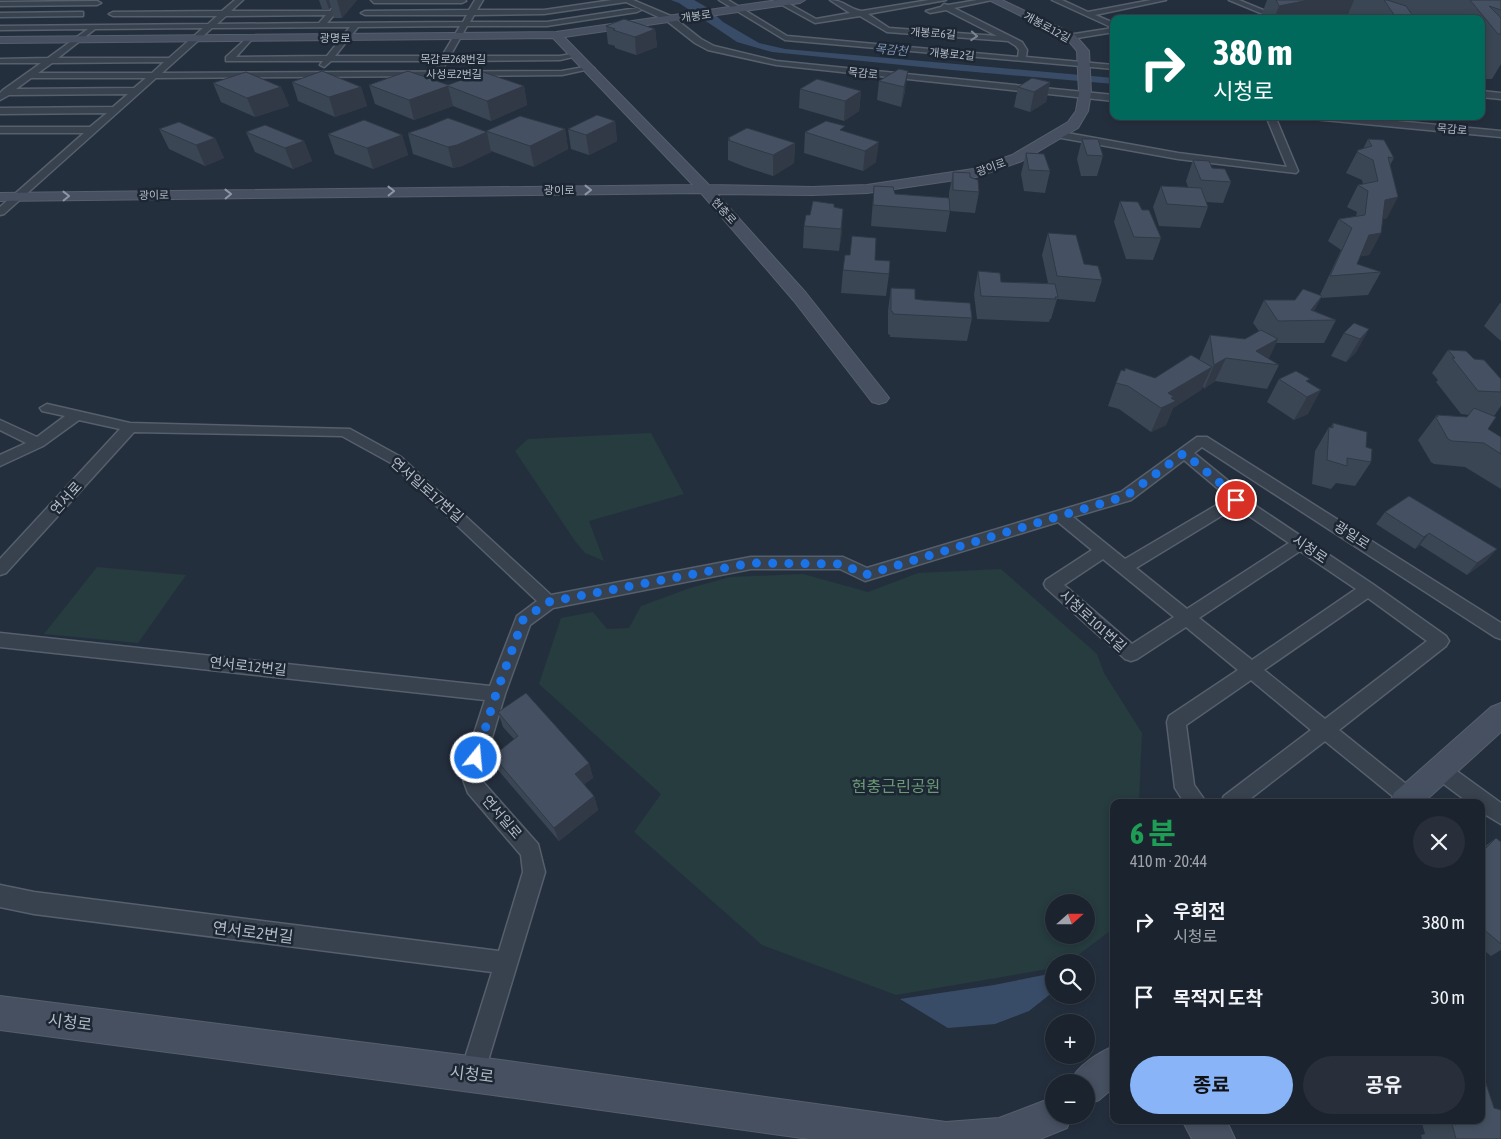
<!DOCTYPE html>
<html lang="ko">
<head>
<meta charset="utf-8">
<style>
	:root { --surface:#1b232e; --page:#282f3a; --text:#f1f3f6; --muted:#a0a4aa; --line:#39404a; --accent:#8ab4f8 }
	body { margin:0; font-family:"Asap Condensed","Noto Sans KR",sans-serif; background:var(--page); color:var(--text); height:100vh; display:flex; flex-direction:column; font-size:19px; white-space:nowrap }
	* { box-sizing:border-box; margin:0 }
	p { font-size:16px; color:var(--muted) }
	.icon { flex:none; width:28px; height:28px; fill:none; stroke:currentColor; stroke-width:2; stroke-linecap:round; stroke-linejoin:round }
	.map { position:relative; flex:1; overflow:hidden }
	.sheet { position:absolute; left:1110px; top:799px; width:375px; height:325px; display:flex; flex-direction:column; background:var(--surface); border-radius:10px; box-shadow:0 2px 8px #0003,0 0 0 1px var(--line) }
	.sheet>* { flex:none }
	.top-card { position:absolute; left:1110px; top:15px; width:375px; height:105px; border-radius:10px; box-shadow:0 2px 8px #0003,0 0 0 1px var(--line); background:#00695c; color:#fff; overflow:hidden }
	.needle { width:32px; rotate:69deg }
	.controls { position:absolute; left:1045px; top:894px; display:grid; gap:10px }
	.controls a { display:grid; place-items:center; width:50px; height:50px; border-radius:50%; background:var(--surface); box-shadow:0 2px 8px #0003,0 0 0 1px var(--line); font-size:25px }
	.pin { position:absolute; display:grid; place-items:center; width:42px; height:42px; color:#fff; margin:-21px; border:2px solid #fff; border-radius:50%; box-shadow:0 1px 5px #0007 }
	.me { position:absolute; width:55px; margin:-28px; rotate:17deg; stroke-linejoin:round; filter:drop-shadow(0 0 4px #0008) }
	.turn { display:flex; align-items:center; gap:18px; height:105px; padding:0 20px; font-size:22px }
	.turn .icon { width:65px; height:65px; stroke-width:2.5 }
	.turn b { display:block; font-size:35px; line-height:42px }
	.round { display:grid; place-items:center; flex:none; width:52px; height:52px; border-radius:26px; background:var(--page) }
	.summary { display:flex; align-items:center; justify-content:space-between; height:85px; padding:0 20px }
	h1 { font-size:30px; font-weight:700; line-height:38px; color:#1e9e55 }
	.action { display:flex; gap:10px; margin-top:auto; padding:10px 20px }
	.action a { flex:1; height:58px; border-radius:30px; background:var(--accent); color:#111; font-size:20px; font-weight:700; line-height:58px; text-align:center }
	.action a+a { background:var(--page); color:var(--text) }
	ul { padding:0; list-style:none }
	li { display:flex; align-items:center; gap:15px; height:75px; padding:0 20px }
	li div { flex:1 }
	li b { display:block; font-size:19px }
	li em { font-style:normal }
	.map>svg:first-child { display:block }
</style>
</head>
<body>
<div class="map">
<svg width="1501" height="1139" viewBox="0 0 1501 1139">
	<rect width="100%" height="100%" fill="#242f3e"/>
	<g fill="#263c3f" fill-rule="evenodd">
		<path d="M651,433L684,494L589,521L604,561L585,553L575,541L515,451L528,439Z"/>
		<path d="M97,567L186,575L138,643L44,634Z"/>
		<path d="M1001,569L1097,654L1104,673L1142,733L1139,802H1114V928L1069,962H1054V968L896,995L762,945L634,832L661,794L539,684L561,618L593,612L607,629L629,628L641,606L690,588L730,577L803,574L868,592L918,573ZM1086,902V935H1054V902Z"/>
	</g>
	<g fill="#394c67">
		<path d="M671,0H694L708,8L723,22L759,43L785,49L1114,78V84L952,70L772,52L737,42L679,3Z"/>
		<path d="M1054,973L1053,992L1029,1011L995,1024L948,1028L900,999L994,985Z"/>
	</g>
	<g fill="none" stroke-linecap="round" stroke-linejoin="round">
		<g stroke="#565f6c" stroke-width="3">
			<g id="street">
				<path d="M235,0H243L231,11H330L339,0H347L327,23L463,22L467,15H365L361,13L365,11L469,10L475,0H483L477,10H544L612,0H633L673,17L701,39L714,46L776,61L1114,95V101L776,65L708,50L695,43L667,21L626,2L544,14L474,15L470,22H547L637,8L641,10L637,12L547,26H467L450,56H560L577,53L581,55L560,60L447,61L444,67H441L437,65L439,61H331L324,67L320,65L323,61H226V57L249,36L253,38L236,57L327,56L350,27L212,28L162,73L562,71L590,66L594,68L562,75L156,78L4,214L0,215V207L84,133H0V127H90L107,113L0,114V108L113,107L128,94L9,95L0,100V93L3,90L41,63H0V59L48,58L88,29L0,30V26L208,24L217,16H113L109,14L113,12L222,11ZM326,15L319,23L217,24L226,16ZM460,26L442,56H335L358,27ZM203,28L169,58H58L95,29ZM164,62L152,73H38L52,63ZM31,78H146L134,88L16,89Z"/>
				<path d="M371,0H465L466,1L462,3H374Z"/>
				<path d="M719,0H728L787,36L1018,57L1019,50L1016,46L1008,41L887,32L860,16L815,23L773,0H782L816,19L850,13L830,0C844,0 850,10 862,11L929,0H946L868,14L889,28L997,36L946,10L930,13L926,11L941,7L944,4L948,5L977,0H992L954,8L1022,42L1027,50L1026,57L1114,65V69L785,40Z"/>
				<path d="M1052,0H1062L1088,12L1151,0H1166L1095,15L1114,23V32L1071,39L1067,37L1068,35L1113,28Z"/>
				<path d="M1229,0H1239L1285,19H1275Z"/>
				<path d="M3,2L97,1L101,3L97,5L0,6V2Z"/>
				<path d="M80,12H83V16L0,17V13Z"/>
				<path d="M1481,91L1501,93V99L1481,97Z"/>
				<path d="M1266,116H1275L1298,171L1296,173L1178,159L1056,137L1051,134L1056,131L1178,153L1287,167Z"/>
				<path d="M1309,116H1344L1501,131V137L1313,119Z"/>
				<path d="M47,404L130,423L350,429L401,457L551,595L751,557H843L867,568L1121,492L1197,437H1207L1501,623V639L1495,637L1202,447L1194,453L1232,484L1241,496L1374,585L1446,636L1449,641L1446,646L1339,730L1416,792L1419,798L1417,802H1400L1325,741L1246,802H1221L1224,796L1311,730L1251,680L1186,725L1194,785L1206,802H1184L1175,788L1167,722L1169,716L1238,670L1186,627L1137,659L1131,661L1125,659L1046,588L1044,584L1046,580L1092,550L1058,522L865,581L840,569H751L553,608L530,625L505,694L481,774L483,782L538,844L545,872L484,1074L481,1083L472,1086L463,1083L460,1074L492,972L34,914L0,907V885L34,892L499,951L523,872L521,855L468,793L461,774L485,700L0,647V633L490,686L517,616L537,601L391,463L342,436L134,432L6,573L0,575V559L120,429L79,420L43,446L0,466V455L26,443L0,430V420L37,437L65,416L42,411L40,408ZM1184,460L1222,492L1227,499L1125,559L1073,517L1131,500ZM1236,507L1289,543L1187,609L1136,568ZM1300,551L1356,589L1252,660L1199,618ZM1103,559L1174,617L1132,644L1064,585ZM1368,598L1427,641L1325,719L1264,670Z"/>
				<path d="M1440,761L1447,764L1501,803V824L1481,812V802H1468L1433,776L1430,770L1433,764Z"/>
			</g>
		</g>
		<g stroke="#565f6c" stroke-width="2">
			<g id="secondary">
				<path d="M778,0H805L800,3L564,37L709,185L812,187L867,185L973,169L1012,155L1068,122L1076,111L1079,93L1077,51L1067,39L989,0H1002L1075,35L1089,51L1091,93L1088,111L1078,128L1022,161L976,177L867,193L812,195L717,194L806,293L886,394L889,398L886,402L879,404L872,402L794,301L701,193L0,201V193L693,185L553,38L0,43V37L556,32Z"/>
				<path d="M1501,703V732L1424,802H1390L1394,793L1491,707Z"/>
				<path d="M0,996L493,1059L946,1122L999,1118L1054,1097V1115H1072L1067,1128L1040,1139H809L493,1095L0,1030Z"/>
				<path d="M1114,1046V1087L1099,1100L1086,1105V1082H1070C1077,1066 1098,1053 1114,1046Z"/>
				<path d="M1182,1120H1224L1229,1126L1235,1139H1192Z"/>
			</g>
		</g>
		<use href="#street" fill="#38414e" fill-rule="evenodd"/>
		<use href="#secondary" fill="#465061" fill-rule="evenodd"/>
	</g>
	<g fill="#3b4654">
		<path d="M319,0H357L342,18H334L331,7L329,9H322Z"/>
		<path d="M1267,0H1501V64L1492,79H1481V19H1260Z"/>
		<path d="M606,26L655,29L657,47L636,55L615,48V46L608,44Z"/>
		<path d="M899,69L905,91L901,107L877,100L879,81Z"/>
		<path d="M292,82L361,87L367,106L335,117L298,101Z"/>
		<path d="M1050,82L1046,102L1030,112L1014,107L1018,87Z"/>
		<path d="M213,83L281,87L289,106L255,117L221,102Z"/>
		<path d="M369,85L524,86L527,105L491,121L453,106L414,120L375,104Z"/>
		<path d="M800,89L861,91L859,111L844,121L799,108Z"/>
		<path d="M615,121L617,141L589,155L571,149L568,129Z"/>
		<path d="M159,129L215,138L224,158L205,166L169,149Z"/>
		<path d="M565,129L568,149L534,167L491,151V152L462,166L453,168L413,154L408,133Z"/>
		<path d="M844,131L876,162L863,171L804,153L805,132Z"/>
		<path d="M246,132L304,141L312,161L293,169L255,152Z"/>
		<path d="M328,134L402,135L408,155L373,169L335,154Z"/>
		<path d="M728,138L795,143L794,163L773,176L745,167L728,160Z"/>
		<path d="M1082,139L1103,156L1097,176H1081L1077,159Z"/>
		<path d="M1368,139L1394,158L1390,165L1387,218L1383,219L1381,233L1369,255L1360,256L1357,264L1381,272L1368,295L1321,298L1314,311L1336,320L1324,343H1276L1268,359L1279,365L1267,389L1215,381L1204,389L1203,386L1201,390L1173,408L1166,425L1151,432L1119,409L1108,406L1116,383L1155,378L1200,361V358L1210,335L1245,339L1259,331L1253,323L1264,300H1295L1320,295L1341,250L1328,241L1339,219L1356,216L1357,212L1347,207L1358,185L1363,184L1362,180L1346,173L1357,152L1363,149Z"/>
		<path d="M1026,153L1050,171L1045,193L1024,191L1021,174Z"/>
		<path d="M1193,160L1212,168L1231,182L1223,203L1206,202L1208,207L1200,228L1159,226L1153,207L1161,186L1188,187L1186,181Z"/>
		<path d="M953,172L970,177L979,192L975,213L950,211L946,232L871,226L874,186L895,194L949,198V193Z"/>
		<path d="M1120,201L1142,210L1161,238L1153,260L1126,259L1114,222Z"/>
		<path d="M834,207L842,231L839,251L803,248L804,226L810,215Z"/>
		<path d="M1048,233L1102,280L1095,302L1057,299L1051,319H1050L1049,322L977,319L974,294L978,271L1001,282L1048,283L1042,255Z"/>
		<path d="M843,270L889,274L886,296L841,293Z"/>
		<path d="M891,288L915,299L972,318L967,341L890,337V335L888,334V311Z"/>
		<path d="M1500,303H1501V341L1484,326Z"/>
		<path d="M1369,329L1356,352L1346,362L1331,356L1344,333Z"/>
		<path d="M1448,350L1474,359L1501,379V406L1494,416H1492L1488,429L1501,437V489L1465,467L1434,464L1431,462L1418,440L1437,415L1467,417L1469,415L1461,414L1436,382L1438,380L1432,373Z"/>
		<path d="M1279,379L1308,382V414L1294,420L1267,402Z"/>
		<path d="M1333,423L1366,447L1371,462L1355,486L1336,483L1331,489L1312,484L1315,451L1329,427H1331Z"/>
		<path d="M1385,512L1497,549L1486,561L1467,575L1420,545L1415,549L1376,524Z"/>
		<path d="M498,712L589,763L593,778L584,784L594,796L598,810L559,841L498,770L493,756L514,739L503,727Z"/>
		<path d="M1496,838L1501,842V950L1491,956L1481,948V849Z"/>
		<path d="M1494,1108L1501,1139H1422L1421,1135L1425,1134L1421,1120H1481Z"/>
	</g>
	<g fill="#303945">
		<path d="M326,0H357L342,18L337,0H329L331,7L329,9Z"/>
		<path d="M1309,0H1354L1346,19H1274L1279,6Z"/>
		<path d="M655,29L657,47L636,55L635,37Z"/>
		<path d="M908,71L905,91L901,107L904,87Z"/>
		<path d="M1050,82L1046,102L1030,112L1034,92Z"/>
		<path d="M448,86L453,106L414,120L409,100Z"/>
		<path d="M524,86L527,105L491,121L487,101Z"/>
		<path d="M281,87L289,106L255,117L247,98Z"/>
		<path d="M361,87L367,106L335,117L329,97Z"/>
		<path d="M861,91L859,111L844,121L845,101Z"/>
		<path d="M615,121L617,141L589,155L586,135Z"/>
		<path d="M565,129L568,149L534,167L530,146Z"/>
		<path d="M487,132L491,152L462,166L453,168L448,147Z"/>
		<path d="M402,135L408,155L373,169L367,148Z"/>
		<path d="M215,138L224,158L205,166L196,145Z"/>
		<path d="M304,141L312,161L293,169L285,148Z"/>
		<path d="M879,142L876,162L863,171L865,151Z"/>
		<path d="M795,143L794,163L773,176V155Z"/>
		<path d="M1398,197L1387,218L1373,221L1385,200Z"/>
		<path d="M843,209L842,231L839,251L841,229Z"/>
		<path d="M1381,233L1369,255L1357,257L1369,235Z"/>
		<path d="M1322,296L1310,318L1311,310Z"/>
		<path d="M1369,329L1356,352L1346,362L1360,339Z"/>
		<path d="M1278,339L1267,363L1256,351Z"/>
		<path d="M1226,358L1215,381L1204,389L1214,365Z"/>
		<path d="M1212,367L1201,390L1173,408L1166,425L1151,432L1168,393Z"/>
		<path d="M1321,390L1308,414L1294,420L1307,397Z"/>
		<path d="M1429,533L1420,545L1415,549L1424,537Z"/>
		<path d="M1497,549L1486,561L1467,575L1477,563Z"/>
		<path d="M589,763L593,778L579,788L575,774Z"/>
		<path d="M594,796L598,810L559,841L554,828Z"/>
	</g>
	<g fill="#455162" stroke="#303945">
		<path d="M1276,0H1309L1279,6Z"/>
		<path d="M1384,0H1387L1406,6L1415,19H1397Z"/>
		<path d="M1470,0H1501V10L1489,6L1501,18V34H1498Z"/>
		<path d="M624,19L655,29L635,37L613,30L615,29L606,26Z"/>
		<path d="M899,69L908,71L904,87L879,81Z"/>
		<path d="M322,71L361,87L329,97L292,82Z"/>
		<path d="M408,71L448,85L483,72L524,86L487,101L448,86L409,100L369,85Z"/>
		<path d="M246,72L281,87L247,98L213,83Z"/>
		<path d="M1032,78L1050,82L1034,92L1018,87Z"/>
		<path d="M817,79L861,91L845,101L800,89Z"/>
		<path d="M597,115L615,121L586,135L568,129Z"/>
		<path d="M520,116L565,129L530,146L486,131Z"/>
		<path d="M448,118L487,132L457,145L448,147L408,133L426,127Z"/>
		<path d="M364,120L402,135L367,148L328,134Z"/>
		<path d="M826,121L845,126L840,130L879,142L865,151L805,132Z"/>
		<path d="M179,122L215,138L196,145L159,129Z"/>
		<path d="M265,125L304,141L285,148L246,132Z"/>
		<path d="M747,128L795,143L773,155L745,146L728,140L730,139L728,138Z"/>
		<path d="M1082,139H1098L1103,156L1087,155Z"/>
		<path d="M1368,139L1384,140L1394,158L1388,157L1398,197L1385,200L1381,233L1369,235L1357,264L1381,272L1330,276L1352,228L1339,219L1365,215L1368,191L1358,185L1378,181L1373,160L1357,152L1358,150L1372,146Z"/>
		<path d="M1026,153L1044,154L1050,171L1029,170Z"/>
		<path d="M1193,160L1209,161L1212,168L1225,169L1231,182L1201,180Z"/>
		<path d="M953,172L970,173V177L978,180L979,192L953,190Z"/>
		<path d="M874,186L893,187L895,194L949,198L950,211L873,205Z"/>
		<path d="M1161,186L1201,188L1208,207L1167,204Z"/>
		<path d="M813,201L834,204V207L843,209L841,229L804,226L806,215H810Z"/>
		<path d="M1120,201L1138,202L1142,210H1149L1161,238L1134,237Z"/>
		<path d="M1048,233L1076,235L1084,264L1098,266L1102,280L1057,276Z"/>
		<path d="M852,236L876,238L875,260L890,261L889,274L843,270L845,255H850Z"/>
		<path d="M978,271L1000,273L1001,282L1055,284L1058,297H1055L1056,299L981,296Z"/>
		<path d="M891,288L915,289V299L922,300L970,303L972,318L893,314V312L891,311Z"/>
		<path d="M1303,289L1322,296L1311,310L1336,320L1278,321L1264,300H1295Z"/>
		<path d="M1354,323L1369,329L1360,339L1344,333Z"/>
		<path d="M1261,330L1278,339L1256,351L1279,365L1226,358L1214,365L1210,335L1245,339Z"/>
		<path d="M1448,350L1466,351L1474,359L1484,360L1501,379V392L1478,391L1452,358H1455Z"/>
		<path d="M1191,355L1212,367L1168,393L1174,397L1171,398L1176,401L1161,408L1128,386L1116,383L1121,370L1125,371V368L1155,378Z"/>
		<path d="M1296,371L1310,379L1306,381L1321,390L1307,397L1279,379Z"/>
		<path d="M1474,408L1496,417L1488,429L1501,437V454L1484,443L1452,441L1448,439L1435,416L1438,417L1437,415L1467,417Z"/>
		<path d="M1333,423L1367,432L1366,447L1372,449L1371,462L1347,458V466L1327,460L1329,427L1333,428Z"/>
		<path d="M1409,496L1497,549L1477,563L1429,533L1424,537L1385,512Z"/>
		<path d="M526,693L589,763L575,774L594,796L554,828L493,756L518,736L498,712Z"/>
		<path d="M1496,838L1501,842V944L1481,927V853Z"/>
		<path d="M1481,1068L1494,1108L1501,1110V1139H1456L1452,1124L1456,1125L1455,1120H1481Z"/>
	</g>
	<defs><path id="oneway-chevron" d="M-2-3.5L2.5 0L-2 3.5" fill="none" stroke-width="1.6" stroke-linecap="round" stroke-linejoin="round" transform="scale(1.25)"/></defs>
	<use stroke="#7c8592" href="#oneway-chevron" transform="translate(974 36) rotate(4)"/>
	<g stroke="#8e96a5">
		<use href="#oneway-chevron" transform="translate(588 190)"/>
		<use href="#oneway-chevron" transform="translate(391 191) rotate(-1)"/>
		<use href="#oneway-chevron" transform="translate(228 194) rotate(-1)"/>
		<use href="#oneway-chevron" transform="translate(66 196) rotate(-1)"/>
	</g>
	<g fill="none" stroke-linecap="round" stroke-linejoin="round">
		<path stroke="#1a73e8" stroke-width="9" stroke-dasharray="0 16.2" d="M476,758L496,694L523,620L548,602L751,563L843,564L865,575L1126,496L1184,453L1226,488L1236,500"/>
	</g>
	<g text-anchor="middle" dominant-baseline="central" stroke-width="5" stroke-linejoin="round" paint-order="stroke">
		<g font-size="11" fill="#b4bcc9" stroke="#1d2633">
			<text transform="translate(696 16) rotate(-8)">개봉로</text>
			<text transform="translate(1047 27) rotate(28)">개봉로12길</text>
			<text transform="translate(933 33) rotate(4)">개봉로6길</text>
			<text x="335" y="38">광명로</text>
			<text transform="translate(952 54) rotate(5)">개봉로2길</text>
			<text x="453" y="59">목감로268번길</text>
			<text transform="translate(863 73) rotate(6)">목감로</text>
			<text x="454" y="74">사성로2번길</text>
			<text transform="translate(1452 129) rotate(5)">목감로</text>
			<text transform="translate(991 167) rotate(-20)">광이로</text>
			<text x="559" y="190">광이로</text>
			<text transform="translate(154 195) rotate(-1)">광이로</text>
			<text transform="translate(724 211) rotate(48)">현충로</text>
		</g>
		<g font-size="12" font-style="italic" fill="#7c92b1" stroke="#1d2633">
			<text transform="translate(891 50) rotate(5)">목감천</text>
		</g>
		<g font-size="14" fill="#b4bcc9" stroke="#1d2633">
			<text transform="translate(427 490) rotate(41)">연서일로17번길</text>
			<text transform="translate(66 498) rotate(-48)">연서로</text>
			<text transform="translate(1352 535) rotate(33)">광일로</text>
			<text transform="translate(1310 549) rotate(34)">시청로</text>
			<text transform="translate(1093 621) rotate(42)">시청로101번길</text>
			<text transform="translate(248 666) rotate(6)">연서로12번길</text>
			<text transform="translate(502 817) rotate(49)">연서일로</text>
		</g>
		<g font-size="16" fill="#6b9a76" stroke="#1d2633">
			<text x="896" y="786">현충근린공원</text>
		</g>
		<g font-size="16" fill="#b4bcc9" stroke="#1d2633">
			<text transform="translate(253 932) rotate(7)">연서로2번길</text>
			<text transform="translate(70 1022) rotate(7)">시청로</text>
			<text transform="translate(472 1074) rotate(7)">시청로</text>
		</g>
	</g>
</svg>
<div class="controls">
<a><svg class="needle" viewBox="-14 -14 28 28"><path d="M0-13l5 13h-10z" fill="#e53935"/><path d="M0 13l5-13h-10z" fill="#a0a4aa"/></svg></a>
<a><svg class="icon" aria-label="search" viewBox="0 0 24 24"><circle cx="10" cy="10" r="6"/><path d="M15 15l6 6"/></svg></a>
<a>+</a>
<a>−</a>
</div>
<div class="pin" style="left:1236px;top:500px;background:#d93025"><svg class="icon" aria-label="arrive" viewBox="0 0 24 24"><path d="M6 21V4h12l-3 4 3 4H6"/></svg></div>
<svg class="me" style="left:476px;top:758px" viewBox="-20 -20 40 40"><circle r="17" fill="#1a73e8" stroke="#fff" stroke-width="3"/><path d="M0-11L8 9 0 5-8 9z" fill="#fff"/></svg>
<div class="top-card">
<div class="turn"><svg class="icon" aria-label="right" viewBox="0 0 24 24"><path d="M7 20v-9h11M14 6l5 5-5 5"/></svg><div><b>380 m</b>시청로</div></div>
</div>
<section class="sheet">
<div class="summary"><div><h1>6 분</h1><p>410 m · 20:44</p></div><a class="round"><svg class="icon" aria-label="close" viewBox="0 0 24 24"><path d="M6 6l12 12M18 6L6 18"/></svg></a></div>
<ul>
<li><svg class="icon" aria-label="right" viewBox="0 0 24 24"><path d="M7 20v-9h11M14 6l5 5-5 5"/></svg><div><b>우회전</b><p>시청로</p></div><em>380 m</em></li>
<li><svg class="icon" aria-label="arrive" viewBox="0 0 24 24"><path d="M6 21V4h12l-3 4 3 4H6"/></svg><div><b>목적지 도착</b></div><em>30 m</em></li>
</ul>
<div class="action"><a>종료</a><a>공유</a></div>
</section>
</div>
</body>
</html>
